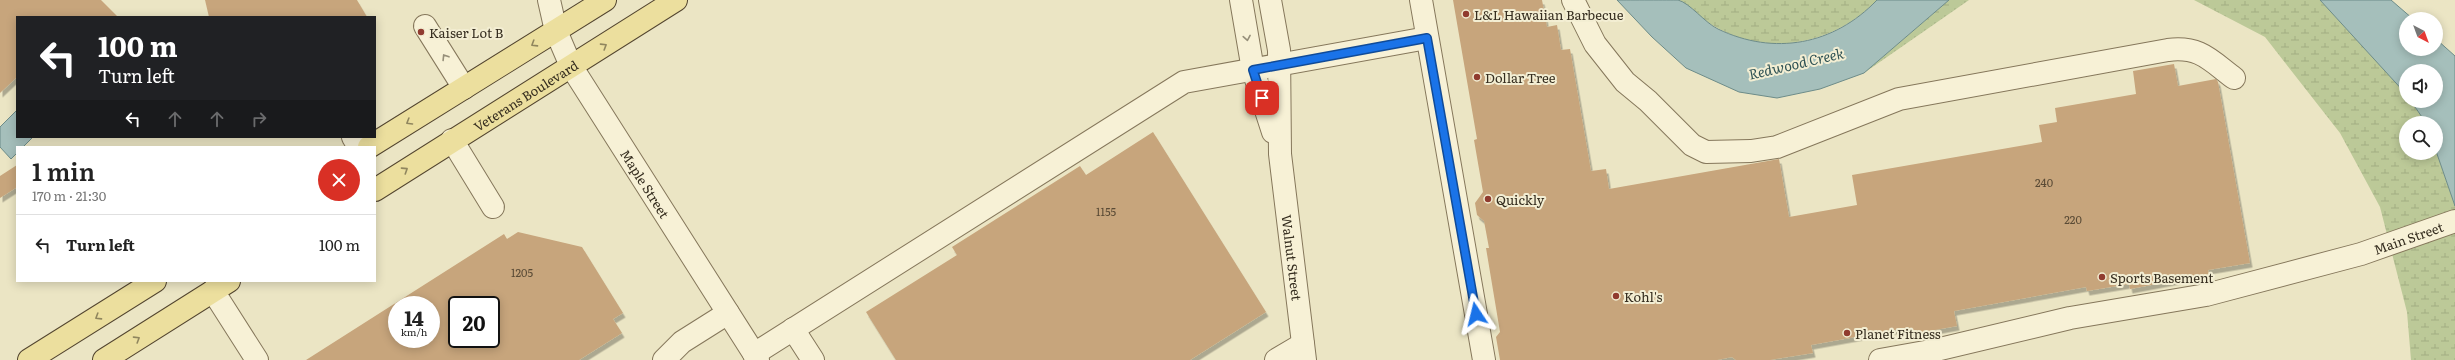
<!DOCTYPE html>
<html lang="en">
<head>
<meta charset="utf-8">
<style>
	:root { --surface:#fff; --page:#f6f6f6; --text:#222; --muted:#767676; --line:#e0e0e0 }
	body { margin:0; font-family:Literata,serif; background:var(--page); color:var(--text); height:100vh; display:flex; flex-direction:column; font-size:15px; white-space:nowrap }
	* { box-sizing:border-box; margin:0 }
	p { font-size:13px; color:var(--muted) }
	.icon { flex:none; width:22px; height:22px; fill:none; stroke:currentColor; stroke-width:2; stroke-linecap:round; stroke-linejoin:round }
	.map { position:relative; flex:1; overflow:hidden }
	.details { position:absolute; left:16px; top:146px; width:360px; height:136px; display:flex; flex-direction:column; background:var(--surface); border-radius:0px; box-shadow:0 2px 10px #0003 }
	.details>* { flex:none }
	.top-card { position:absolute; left:16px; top:16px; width:360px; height:122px; border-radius:0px; box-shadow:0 2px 10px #0003; background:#202124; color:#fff; overflow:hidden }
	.needle { width:26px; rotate:139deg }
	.tools { position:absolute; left:2399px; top:12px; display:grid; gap:8px }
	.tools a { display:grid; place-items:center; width:44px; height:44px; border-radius:50%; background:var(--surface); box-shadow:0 2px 10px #0003; font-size:20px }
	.speed { position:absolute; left:388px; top:296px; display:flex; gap:8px; font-size:20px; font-weight:700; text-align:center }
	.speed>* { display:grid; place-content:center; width:52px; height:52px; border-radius:50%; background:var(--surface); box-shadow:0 2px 10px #0003; line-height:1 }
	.speed small { font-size:10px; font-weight:400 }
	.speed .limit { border:2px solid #111; border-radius:6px; background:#fff; color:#111 }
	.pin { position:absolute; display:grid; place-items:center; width:34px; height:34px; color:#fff; margin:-17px; border-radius:8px; box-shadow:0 2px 6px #0006 }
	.me { position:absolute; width:44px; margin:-22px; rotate:350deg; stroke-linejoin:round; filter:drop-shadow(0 0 3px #0008) }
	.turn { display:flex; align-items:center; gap:14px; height:84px; padding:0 16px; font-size:18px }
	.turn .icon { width:52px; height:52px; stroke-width:2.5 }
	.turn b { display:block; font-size:28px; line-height:34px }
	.lanes { display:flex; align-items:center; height:38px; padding:0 16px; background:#0003; justify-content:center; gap:20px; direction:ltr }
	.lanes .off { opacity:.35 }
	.round { display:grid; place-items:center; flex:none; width:42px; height:42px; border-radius:21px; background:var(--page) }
	.overview { display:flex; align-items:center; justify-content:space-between; height:68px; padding:0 16px }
	h1 { font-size:24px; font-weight:600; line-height:30px }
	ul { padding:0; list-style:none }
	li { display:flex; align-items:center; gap:12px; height:60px; padding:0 16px; border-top:1px solid var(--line) }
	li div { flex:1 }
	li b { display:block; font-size:15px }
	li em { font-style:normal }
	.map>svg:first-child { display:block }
</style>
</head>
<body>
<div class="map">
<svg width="2455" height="360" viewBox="0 0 2455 360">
	<defs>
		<pattern id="wetland-marsh" width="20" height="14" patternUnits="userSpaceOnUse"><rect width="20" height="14" fill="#bcc998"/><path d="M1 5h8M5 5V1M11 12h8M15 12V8" fill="none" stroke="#a2ad83"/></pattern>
		<filter id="shadow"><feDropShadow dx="2.5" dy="4.5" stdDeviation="0" flood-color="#0004"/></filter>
	</defs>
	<rect width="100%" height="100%" fill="#ebe5c4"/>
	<g fill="url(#wetland-marsh)">
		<path d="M1680,0H1877C1831,48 1758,59 1703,19C1696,13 1685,8 1680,0Z"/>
		<path d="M1949,0H1969L1864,73Z"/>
		<path d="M2194,0H2320L2402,89L2406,94V101H2411L2426,123H2406V153L2436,151L2455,206V360H2411L2407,312L2380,207L2340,133L2265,37Z"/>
	</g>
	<g fill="#a5bfbb" stroke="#6d8c89">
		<path d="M1617,0C1630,0 1669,0 1678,0C1690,3 1705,23 1718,29C1774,56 1834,45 1877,0H1949L1864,73L1820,89L1777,98L1739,92L1686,68L1652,37Z"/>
		<path d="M2320,0H2391L2413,19H2406V49H2436V39L2455,56V206L2436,151V123H2426L2411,101H2436V71H2406V94Z"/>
		<path d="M17,110V137H33L23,147H17V153L11,159L0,147V127Z"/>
	</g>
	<g fill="#c7a57c" fill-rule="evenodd" filter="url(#shadow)">
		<path d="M0,0H101L118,17H17V77L0,93Z"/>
		<path d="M205,0H357L367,17H209Z"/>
		<path d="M1453,0H1542L1547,27L1557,25L1561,50L1570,49L1591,171L1606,169L1609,189L1779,159L1789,217L1857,205L1852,175L2042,142L2039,125L2057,122L2055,108L2136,94L2133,71L2174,64L2178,86L2216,79L2218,82L2250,263L2208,270L2209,274L2130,289L2129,284L2087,291L2086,287L1954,311L1957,326L1907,335L1905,328L1811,345L1813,353L1770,360H1736L1732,357L1717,360H1500L1496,337L1500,332L1486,248H1489L1484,221L1477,215L1475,203L1483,192L1474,140L1477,139Z"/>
		<path d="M1153,132L1266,312L1190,360H896L866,312L957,255L952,247L1080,166L1086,175Z"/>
		<path d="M17,165V187L0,198V176Z"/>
		<path d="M518,232L582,247L623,313L613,319L622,333L579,360H306L504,234L507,239ZM397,305H431V339H397ZM457,305H491V339H457Z"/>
	</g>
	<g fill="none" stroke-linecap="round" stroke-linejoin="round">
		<g stroke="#85775b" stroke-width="24">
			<g id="minor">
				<path id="s1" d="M549,0L556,31L571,66L758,360"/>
				<path d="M1241,0L1253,70L1273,132"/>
				<path id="s2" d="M1270,0L1279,50L1280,154L1305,360"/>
				<path d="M1421,0L1484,360"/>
				<path d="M1573,0L1595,44L1625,82L1648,101L1692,145L1706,152L1751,151L1777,147L1899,99L2168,50C2200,46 2210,60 2234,78"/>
				<path d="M425,26L464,88"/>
				<path d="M353,137L359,147"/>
				<path d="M452,140L493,207"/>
				<path d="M213,291L257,360"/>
				<path d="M793,329L813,360"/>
				<path d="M754,354L1184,82L1427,38"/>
				<path d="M664,360L682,342L728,313"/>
				<path d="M1276,360L1303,344"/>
				<path id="s3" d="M1880,360L1936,350L2070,318L2206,295L2361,254L2455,221"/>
			</g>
		</g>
		<g stroke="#53452f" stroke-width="24">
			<g id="major">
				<path d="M369,147L605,0"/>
				<path id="s4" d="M375,190L676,0"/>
				<path d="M29,360L155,281"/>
				<path d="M104,360L229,281"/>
			</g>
		</g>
		<use href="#minor" stroke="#f7f1d6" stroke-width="22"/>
		<use href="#major" stroke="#ecdf9e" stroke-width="22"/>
	</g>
	<defs><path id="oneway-chevron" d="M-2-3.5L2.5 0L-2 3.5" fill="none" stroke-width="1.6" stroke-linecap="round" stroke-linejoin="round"/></defs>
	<g stroke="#968f7a">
		<use href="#oneway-chevron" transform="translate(1247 38) rotate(80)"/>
		<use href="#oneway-chevron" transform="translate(445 57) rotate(-122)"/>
	</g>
	<g stroke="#90865e">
		<use href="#oneway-chevron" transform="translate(534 44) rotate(148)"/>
		<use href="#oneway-chevron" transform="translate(604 46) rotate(-32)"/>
		<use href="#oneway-chevron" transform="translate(409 122) rotate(149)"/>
		<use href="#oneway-chevron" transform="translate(405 170) rotate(-33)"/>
		<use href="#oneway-chevron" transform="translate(98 317) rotate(148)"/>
		<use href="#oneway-chevron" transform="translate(137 339) rotate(-32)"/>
	</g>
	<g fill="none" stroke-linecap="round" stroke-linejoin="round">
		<g stroke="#114b97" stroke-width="10">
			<path id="route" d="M1262,98L1253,70L1427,38L1476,314"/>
		</g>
		<use href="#route" stroke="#1a73e8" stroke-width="7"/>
	</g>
	<g fill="#903b2f" stroke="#f3eed3" stroke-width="1.5">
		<circle cx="1466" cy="14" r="4"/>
		<circle cx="421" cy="32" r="4"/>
		<circle cx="1477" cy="77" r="4"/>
		<circle cx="1488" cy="199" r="4"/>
		<circle cx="2102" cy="277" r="4"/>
		<circle cx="1616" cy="296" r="4"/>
		<circle cx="1847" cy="333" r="4"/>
	</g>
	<g text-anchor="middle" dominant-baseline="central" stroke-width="4" stroke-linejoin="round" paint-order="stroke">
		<g font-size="11" fill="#5a4b36">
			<text x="2044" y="182">240</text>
			<text x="1106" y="211">1155</text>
			<text x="2073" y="219">220</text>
			<text x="522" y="272">1205</text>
		</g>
		<g font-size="13" fill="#352d1f" stroke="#f3eed3" text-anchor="start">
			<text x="1474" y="14">L&amp;L Hawaiian Barbecue</text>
			<text x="429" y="32">Kaiser Lot B</text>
			<text x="1485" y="77">Dollar Tree</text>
			<text x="1496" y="199">Quickly</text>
			<text x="2110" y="277">Sports Basement</text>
			<text x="1624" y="296">Kohl's</text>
			<text x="1855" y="333">Planet Fitness</text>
		</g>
		<g font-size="13" fill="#352d1f" stroke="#f3eed3">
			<text stroke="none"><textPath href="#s4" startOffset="178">Veterans Boulevard</textPath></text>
			<text stroke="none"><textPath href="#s1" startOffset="209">Maple Street</textPath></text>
			<text stroke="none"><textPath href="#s3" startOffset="543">Main Street</textPath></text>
			<text stroke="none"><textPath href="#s2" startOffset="259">Walnut Street</textPath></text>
		</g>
		<g font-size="14" font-style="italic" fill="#2f5254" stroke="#f3eed3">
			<text transform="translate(1796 63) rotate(-13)">Redwood Creek</text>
		</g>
	</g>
</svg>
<div class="tools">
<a><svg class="needle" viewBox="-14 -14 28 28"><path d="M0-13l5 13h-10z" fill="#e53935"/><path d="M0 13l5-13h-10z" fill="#767676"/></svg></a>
<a><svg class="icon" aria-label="sound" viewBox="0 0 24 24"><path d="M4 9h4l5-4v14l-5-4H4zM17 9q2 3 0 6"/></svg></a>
<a><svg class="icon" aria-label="search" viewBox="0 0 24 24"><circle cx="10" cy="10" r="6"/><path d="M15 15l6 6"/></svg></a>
</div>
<div class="speed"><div>14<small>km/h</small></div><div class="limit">20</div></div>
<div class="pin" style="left:1262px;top:98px;background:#d93025"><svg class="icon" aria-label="arrive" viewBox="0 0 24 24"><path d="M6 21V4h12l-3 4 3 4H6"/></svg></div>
<svg class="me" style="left:1476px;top:314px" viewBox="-20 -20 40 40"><path d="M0-17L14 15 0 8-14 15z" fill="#1a73e8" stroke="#fff" stroke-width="4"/></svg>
<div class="top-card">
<div class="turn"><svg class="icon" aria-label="left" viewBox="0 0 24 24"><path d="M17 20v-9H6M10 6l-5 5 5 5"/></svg><div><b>100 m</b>Turn left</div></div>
<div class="lanes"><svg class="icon" aria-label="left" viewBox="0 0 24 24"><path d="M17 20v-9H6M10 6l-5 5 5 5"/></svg><svg class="icon off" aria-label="ahead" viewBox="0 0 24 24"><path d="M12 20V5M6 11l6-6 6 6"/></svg><svg class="icon off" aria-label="ahead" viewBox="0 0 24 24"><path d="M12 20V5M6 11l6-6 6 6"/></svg><svg class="icon off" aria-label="right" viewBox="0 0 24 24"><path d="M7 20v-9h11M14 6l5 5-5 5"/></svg></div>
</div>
<section class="details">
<div class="overview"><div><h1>1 min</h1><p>170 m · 21:30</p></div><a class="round" style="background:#d93025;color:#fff"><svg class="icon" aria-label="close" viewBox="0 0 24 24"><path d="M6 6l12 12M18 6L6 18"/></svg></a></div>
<ul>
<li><svg class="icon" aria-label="left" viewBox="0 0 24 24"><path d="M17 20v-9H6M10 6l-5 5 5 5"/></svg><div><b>Turn left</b></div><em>100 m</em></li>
</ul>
</section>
</div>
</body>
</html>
